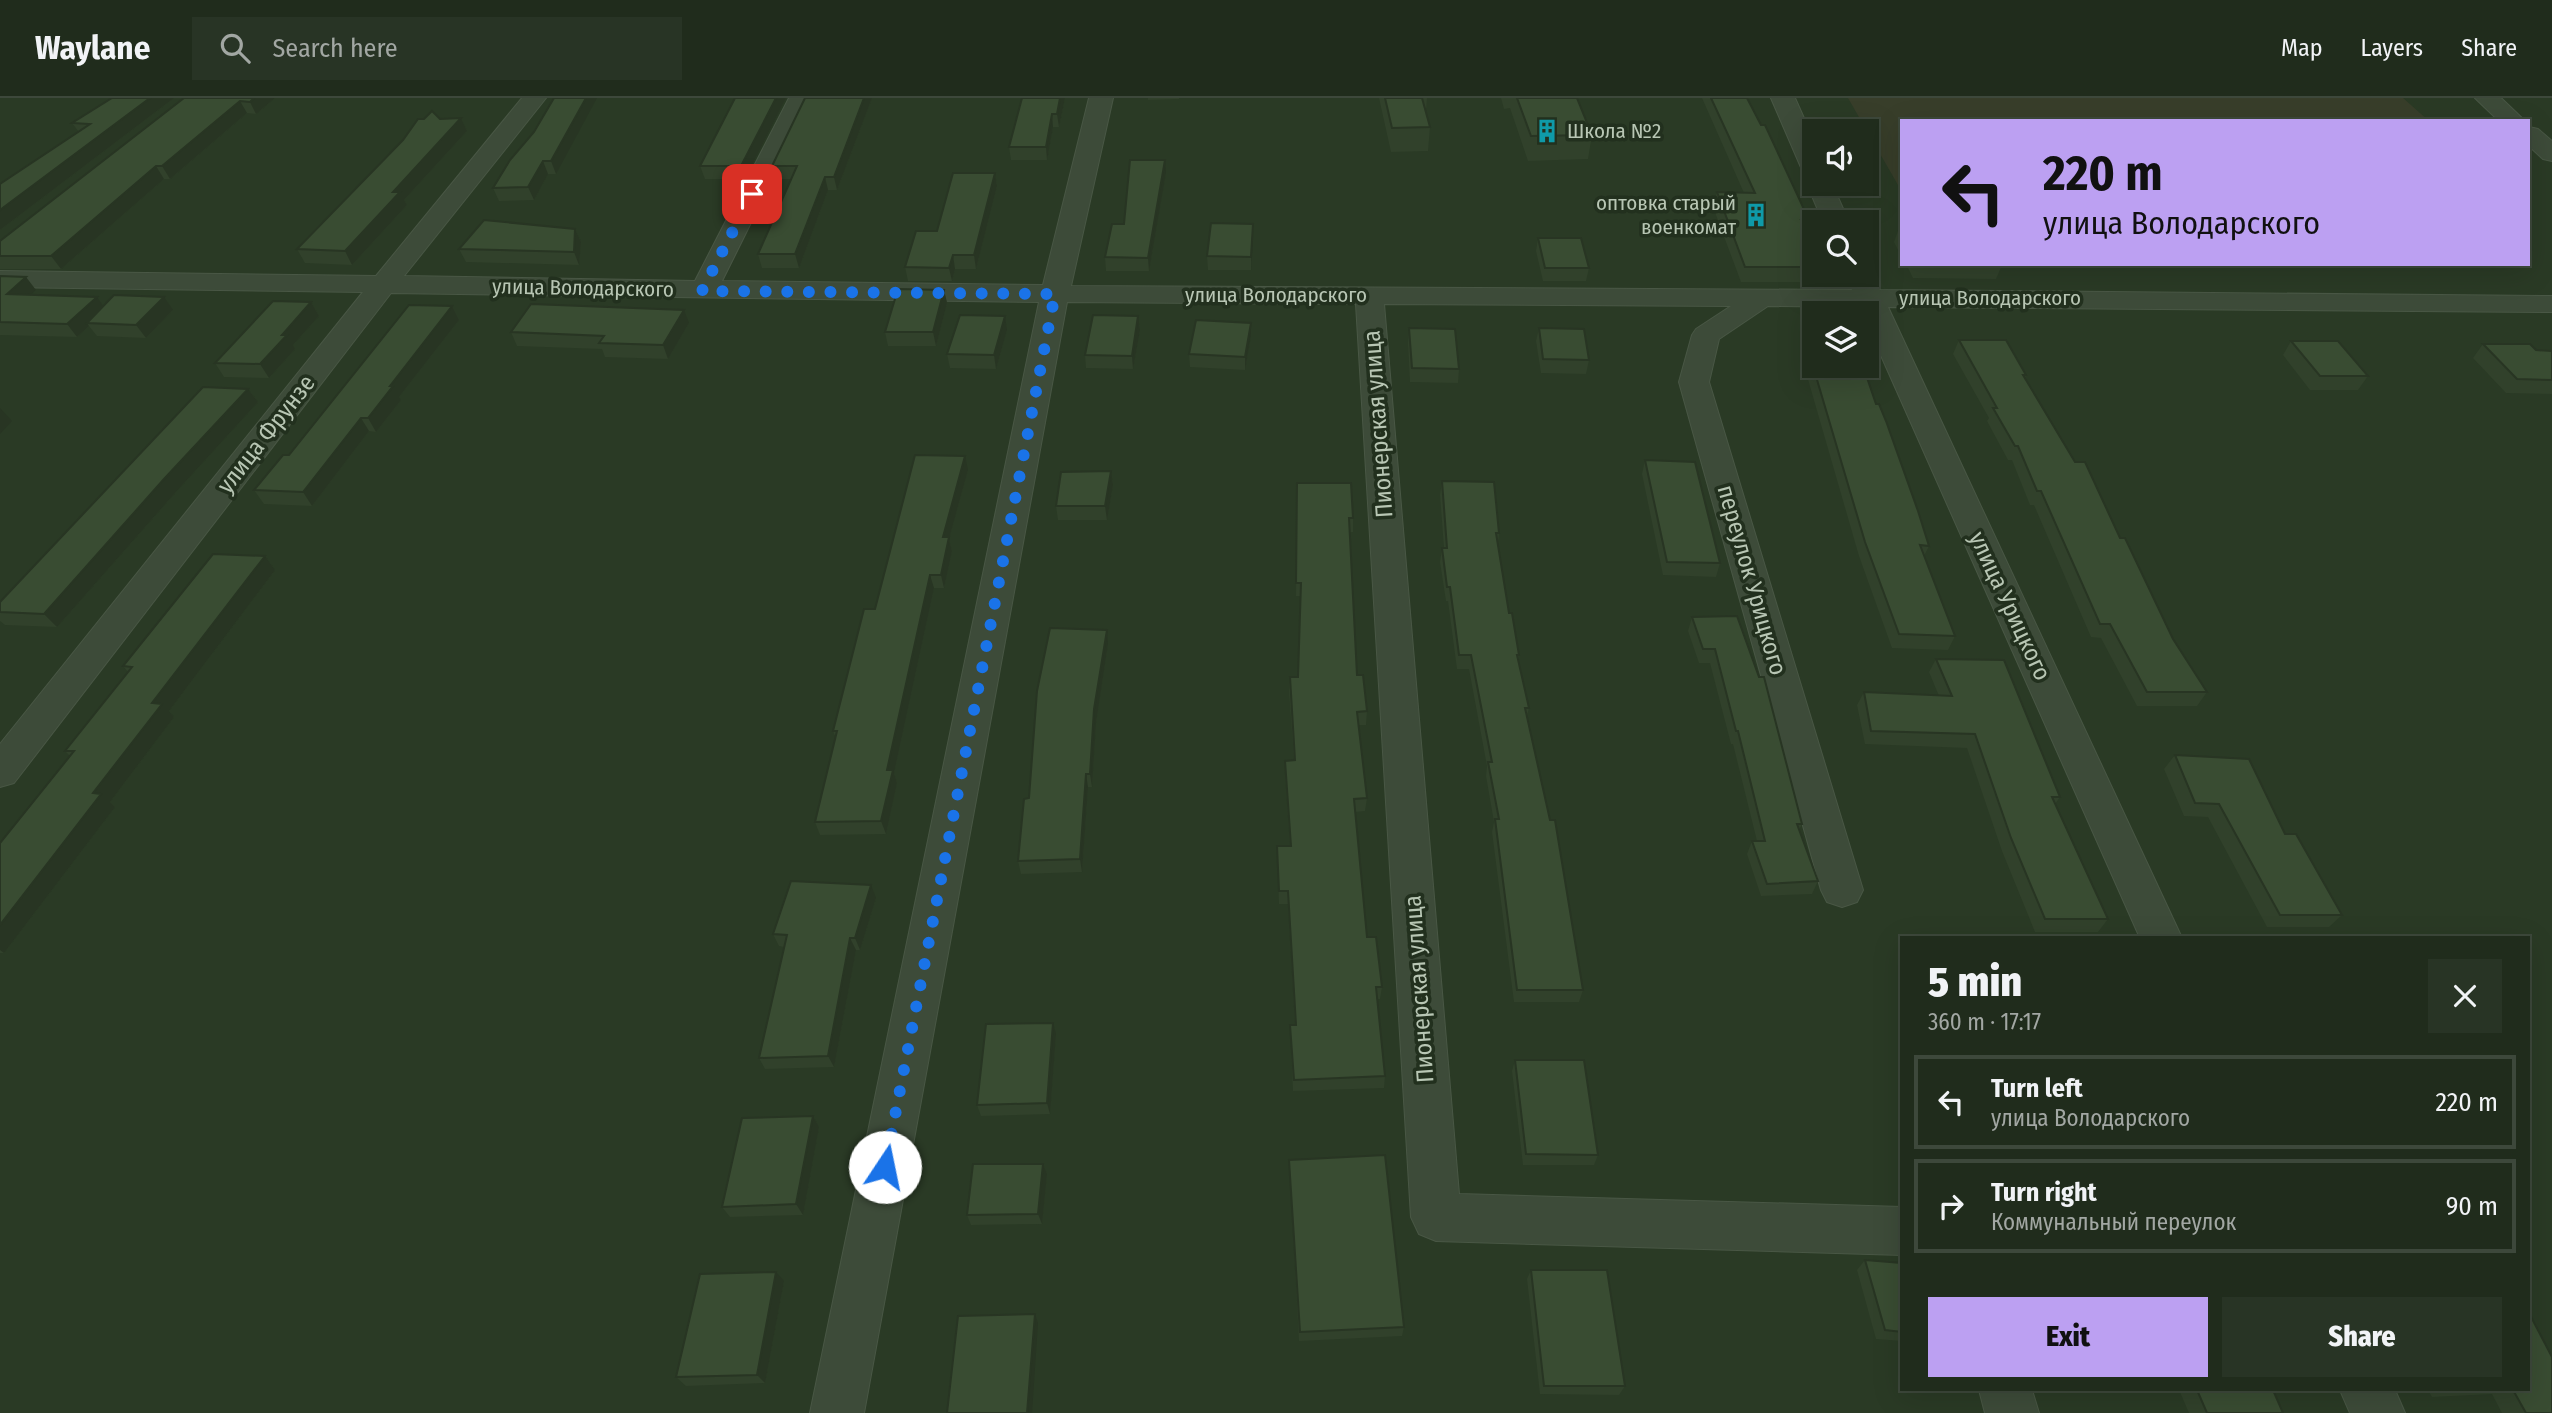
<!DOCTYPE html>
<html lang="en">
<head>
<meta charset="utf-8">
<style>
	:root { --surface:#202c1c; --page:#283425; --text:#f1f3f6; --muted:#a2a7a3; --line:#3d483b; --accent:#bca0f2 }
	body { margin:0; font-family:"Fira Sans Condensed",sans-serif; background:var(--page); color:var(--text); height:100vh; display:flex; flex-direction:column; font-size:26px; white-space:nowrap }
	* { box-sizing:border-box; margin:0 }
	p { font-size:23px; color:var(--muted) }
	.icon { flex:none; width:38px; height:38px; fill:none; stroke:currentColor; stroke-width:2; stroke-linecap:round; stroke-linejoin:round }
	.map { position:relative; flex:1; overflow:hidden }
	.panel { position:absolute; left:1900px; top:838px; width:630px; height:455px; display:flex; flex-direction:column; background:var(--surface); border-radius:0px; box-shadow:0 7px 28px #0002,0 0 0 2px var(--line) }
	.panel>* { flex:none }
	.top-card { position:absolute; left:1900px; top:21px; width:630px; height:147px; border-radius:0px; box-shadow:0 7px 28px #0002,0 0 0 2px var(--line); background:#bca0f2; color:#111; overflow:hidden }
	.fabs { position:absolute; left:1802px; top:21px; display:grid; gap:14px }
	.fabs a { display:grid; place-items:center; width:77px; height:77px; border-radius:0px; background:var(--surface); box-shadow:0 7px 28px #0002,0 0 0 2px var(--line); font-size:35px }
	.pin { position:absolute; display:grid; place-items:center; width:60px; height:60px; color:#fff; margin:-30px; border-radius:14px; box-shadow:0 4px 10px #0006 }
	.me { position:absolute; width:77px; margin:-38px; rotate:11deg; stroke-linejoin:round; filter:drop-shadow(0 0 5px #0008) }
	.turn { display:flex; align-items:center; gap:24px; height:147px; padding:0 28px; font-size:32px }
	.turn .icon { width:91px; height:91px; stroke-width:2.5 }
	.turn b { display:block; font-size:49px; line-height:60px }
	.round { display:grid; place-items:center; flex:none; width:74px; height:74px; border-radius:0px; background:var(--page) }
	.summary { display:flex; align-items:center; justify-content:space-between; height:119px; padding:0 28px }
	h1 { font-size:42px; font-weight:800; line-height:52px }
	.action { display:flex; gap:14px; margin-top:auto; padding:14px 28px }
	.action a { flex:1; height:80px; border-radius:0px; background:var(--accent); color:#111; font-size:28px; font-weight:800; line-height:80px; text-align:center }
	.action a+a { background:var(--page); color:var(--text) }
	ul { padding:0; list-style:none }
	li { display:flex; align-items:center; gap:21px; height:94px; margin:0 14px 10px; padding:0 14px; border:4px solid var(--line); border-radius:0px }
	li div { flex:1 }
	li b { display:block; font-size:26px }
	li em { font-style:normal }
	header { display:flex; align-items:center; gap:42px; box-sizing:border-box; height:98px; padding:0 35px; background:var(--surface); border-bottom:2px solid var(--line) }
	header strong { font-size:33px }
	nav { display:flex; gap:38px; margin-inline-start:auto; font-size:24px }
	.search { width:490px; height:63px; background:var(--page); display:flex; align-items:center; gap:18px; box-sizing:border-box; padding:0 24px; border-radius:0px; color:var(--muted); font-size:26px }
	.map>svg:first-child { display:block }
</style>
</head>
<body>
<header>
<strong>Waylane</strong>
<div class="search"><svg class="icon" aria-label="search" viewBox="0 0 24 24"><circle cx="10" cy="10" r="6"/><path d="M15 15l6 6"/></svg>Search here</div>
<nav><a>Map</a><a>Layers</a><a>Share</a></nav>
</header>
<div class="map">
<svg width="2552" height="1315" viewBox="0 0 2552 1315">
	<rect width="100%" height="100%" fill="#2a3a25"/>
	<path fill="#383e2a" d="M1848,0H2403L2429,23H1902V94Z"/>
	<g fill="none" stroke-linecap="round" stroke-linejoin="round">
		<g stroke="#495745" stroke-width="2">
			<g id="minor">
				<path d="M522,0H546L404,178L695,183L789,0H813L722,183L1043,187L1089,0H1113L1071,188L1852,192L1848,177H1867V173L1880,192L2552,198V214L1888,209L2182,840H2140L1867,226V215H1862L1859,209L1768,208L1719,241L1709,284L1863,792L1857,804L1842,809L1827,804L1821,792L1679,284L1692,237L1696,231L1731,208L1384,206L1459,1096L1902,1109V1157L1436,1143L1419,1136L1411,1119L1356,206L1067,204L864,1315H810L1039,204L391,195L14,685L0,689V646L363,194L0,189V173L376,178Z"/>
				<path d="M1771,0H1795L1815,45V86H1832L1849,124H1823L1807,86L1811,81L1803,74Z"/>
				<path d="M2475,0H2501L2525,23H2499Z"/>
				<path d="M2529,29L2538,31L2552,43V63L2543,61L2529,48Z"/>
				<path d="M1979,1292H2032L2039,1315H1985Z"/>
				<path d="M2340,1292H2395L2405,1315H2350Z"/>
			</g>
		</g>
		<use href="#minor" fill="#3d4b39" fill-rule="evenodd"/>
	</g>
	<g fill="#31412b">
		<path d="M174,0L0,132V86L79,34L72,25Z"/>
		<path d="M184,0H275L256,16L247,15L170,81H164L61,171H0V143Z"/>
		<path d="M554,0L556,76H548L534,102L499,103L493,90L534,34Z"/>
		<path d="M735,0H786L745,81H705L700,68Z"/>
		<path d="M805,0H872L837,92H828L799,170H762L758,156L791,81H776L772,68Z"/>
		<path d="M1022,0H1065L1059,29H1053L1047,62H1011L1009,49Z"/>
		<path d="M1148,0H1179V1L1148,2Z"/>
		<path d="M1379,0H1427L1426,13L1430,29L1428,53L1391,54Z"/>
		<path d="M1501,0H1577L1592,37L1588,61L1528,63L1510,10L1504,11Z"/>
		<path d="M1702,0H1747L1809,122L1806,133L1815,153V177H1820L1817,184H1741L1713,109L1717,94L1744,95Z"/>
		<path d="M461,20L467,33L404,102L407,107L352,167L305,165L297,151L403,42L440,21Z"/>
		<path d="M995,75L997,88L976,171H955L952,183H908L905,169Z"/>
		<path d="M1166,75L1149,173H1106L1105,159L1124,126Z"/>
		<path d="M1253,126L1251,172H1208L1207,158Z"/>
		<path d="M1899,130H1902V160L1894,144Z"/>
		<path d="M575,131L581,144L579,167L466,164L459,151Z"/>
		<path d="M1538,140L1589,170L1586,183H1543L1536,153Z"/>
		<path d="M1906,166H2001L2002,167L1996,181L1913,180Z"/>
		<path d="M0,178L36,192L31,196L104,208L173,212L146,240L97,238L89,228L77,239L0,237Z"/>
		<path d="M944,192L947,205L936,248H888L885,234Z"/>
		<path d="M311,204L319,218L293,247L295,251L269,280L224,279L215,265Z"/>
		<path d="M452,208L459,222L399,299L401,302L376,334L369,333L312,408L264,406L254,392L289,357Z"/>
		<path d="M1138,218L1140,232L1133,271L1086,270L1085,257Z"/>
		<path d="M689,225L668,261L605,259L602,251L517,248L511,234Z"/>
		<path d="M1409,230L1459,271L1458,285L1410,284L1408,244Z"/>
		<path d="M1539,230L1589,262L1586,276L1541,275L1536,243Z"/>
		<path d="M1007,232L996,271L950,270L947,256Z"/>
		<path d="M1251,238L1245,272L1190,269L1189,256Z"/>
		<path d="M1959,242L2026,277L2025,280L2120,440L2173,541L2207,594L2197,608H2137L2101,540L2091,539L2034,407H2030L2012,362H2008L1987,323L1989,320L1953,256Z"/>
		<path d="M2291,243L2368,278L2358,292H2310L2283,257Z"/>
		<path d="M2483,246L2536,252L2552,253V296L2506,295L2473,260Z"/>
		<path d="M1810,258L1929,448L1924,458L1955,538L1948,552L1892,550L1859,458L1805,271Z"/>
		<path d="M248,291L258,304L175,395L57,529L5,527L0,523V504Z"/>
		<path d="M1645,362L1720,465L1716,479L1663,477L1642,376Z"/>
		<path d="M968,372L949,441L952,453L944,490H934L894,675L897,685L886,736L820,737L815,724L836,640L833,633L875,511Z"/>
		<path d="M1111,373L1113,387L1107,422H1058L1056,408Z"/>
		<path d="M1442,383L1499,435L1498,445L1509,515L1519,557L1518,564L1529,610L1527,618L1583,892L1579,904H1514L1492,734L1494,724L1486,678L1487,668L1469,571H1457L1448,503H1446L1440,464L1442,450H1444L1440,397Z"/>
		<path d="M1297,385L1353,420V434H1350L1357,577L1367,613L1366,627H1359L1367,700L1365,713L1355,714L1367,839L1382,889L1380,901H1377L1385,978L1384,990L1293,993L1290,927H1295L1288,806H1279L1277,748H1290L1285,676V663L1294,662L1289,593L1290,579H1298L1301,498H1296Z"/>
		<path d="M265,458L275,472L169,613L174,619L110,704L115,709L4,855H0V745L70,658L65,653L128,574L123,568Z"/>
		<path d="M1737,518L1802,726L1799,732L1818,783L1812,796L1761,798L1747,756L1752,743H1757L1733,646H1731L1710,565H1699L1688,533L1692,519Z"/>
		<path d="M1108,546L1096,625L1092,689H1088L1082,774L1021,776L1018,763L1029,700Z"/>
		<path d="M1936,561L2060,699L2055,706L2108,821L2098,834H2035L2002,753L1967,650L1865,646L1857,607L1864,594L1939,598L1929,574Z"/>
		<path d="M2175,657L2285,736L2342,817L2329,829H2267L2208,719L2184,718L2164,671Z"/>
		<path d="M876,800L860,852H856L834,969L765,971L759,960L784,849L779,848L773,836Z"/>
		<path d="M1056,936L1050,1016L981,1018L977,1007Z"/>
		<path d="M1515,962L1598,1057L1594,1067H1523L1512,973Z"/>
		<path d="M813,1018L819,1029L803,1117L730,1119L722,1109Z"/>
		<path d="M1289,1062L1404,1229L1402,1238L1299,1243Z"/>
		<path d="M1043,1066L1047,1076L1042,1126L971,1127L967,1117Z"/>
		<path d="M1865,1162L1902,1165V1243L1876,1241L1857,1172Z"/>
		<path d="M1531,1172L1625,1288L1619,1297L1540,1296L1527,1181Z"/>
		<path d="M784,1183L765,1285L686,1288L676,1279Z"/>
		<path d="M2184,1292H2273L2283,1315H2189L2180,1294Z"/>
		<path d="M2428,1292H2529L2552,1315H2502L2492,1296L2432,1299Z"/>
	</g>
	<g fill="#283523">
		<path d="M150,0H174L0,132V112Z"/>
		<path d="M254,0H275L256,16L250,4Z"/>
		<path d="M586,0H597L556,76L551,63Z"/>
		<path d="M776,0H786L745,81L741,68Z"/>
		<path d="M864,0H872L837,92L834,79Z"/>
		<path d="M1060,0H1065L1059,29L1057,16Z"/>
		<path d="M240,3L247,15L170,81L162,68Z"/>
		<path d="M1052,16L1053,29L1047,62L1046,49Z"/>
		<path d="M461,20L467,33L404,102L407,107L352,167L345,153L393,94Z"/>
		<path d="M1165,62L1166,75L1149,173L1148,160Z"/>
		<path d="M543,63L548,76L534,102L528,89Z"/>
		<path d="M156,68L164,81L61,171L51,158Z"/>
		<path d="M995,75L997,88L976,171L974,157Z"/>
		<path d="M825,79L828,92L799,170L795,156Z"/>
		<path d="M1253,126V139L1251,172V159Z"/>
		<path d="M575,131L581,144L579,167L574,154Z"/>
		<path d="M953,157L955,171L952,183L949,170Z"/>
		<path d="M26,179L36,192L17,209L7,196Z"/>
		<path d="M944,192L947,205L936,248L933,234Z"/>
		<path d="M97,199L106,212L87,225L89,228L77,239L67,226Z"/>
		<path d="M164,199L173,212L146,240L136,227Z"/>
		<path d="M311,204L319,218L293,247L295,251L269,280L260,266L282,237Z"/>
		<path d="M452,208L459,222L399,299L401,302L376,334L368,320L390,288Z"/>
		<path d="M684,212L689,225L668,261L663,247Z"/>
		<path d="M1005,218L1007,232L996,271L994,257Z"/>
		<path d="M1138,218L1140,232L1133,271L1132,258Z"/>
		<path d="M1251,225V238L1245,272V259Z"/>
		<path d="M248,291L258,304L175,395L57,529L44,516L164,381Z"/>
		<path d="M0,310L12,323L0,336Z"/>
		<path d="M361,320L369,333L312,408L303,394Z"/>
		<path d="M965,358L968,372L949,441L952,453L944,490L941,477L943,439Z"/>
		<path d="M1111,373L1113,387L1107,422L1105,408Z"/>
		<path d="M265,458L275,472L169,613L174,619L110,704L115,709L4,855L0,852V827L93,695L152,605Z"/>
		<path d="M930,477L934,490L894,675L897,685L886,736L881,723L887,672Z"/>
		<path d="M1107,532L1108,546L1096,625L1092,689L1090,676L1094,611Z"/>
		<path d="M1086,676L1088,689L1082,774L1080,761Z"/>
		<path d="M871,787L876,800L860,852L855,840Z"/>
		<path d="M850,840L856,852L834,969L828,958Z"/>
		<path d="M1053,925L1056,936L1050,1016L1047,1005Z"/>
		<path d="M813,1018L819,1029L803,1117L796,1106Z"/>
		<path d="M1043,1066L1047,1076L1042,1126L1038,1116Z"/>
		<path d="M776,1174L784,1183L765,1285L757,1277Z"/>
		<path d="M1035,1216L1038,1225L1032,1315H1027Z"/>
	</g>
	<g fill="#394c32" stroke="#283523" stroke-width="2">
		<path d="M112,0H150L0,112V86L90,26L72,25Z"/>
		<path d="M184,0H254L250,4L240,3L162,68H156L51,158H0V143Z"/>
		<path d="M554,0H586L551,63H543L528,89L493,90L510,62L534,34Z"/>
		<path d="M735,0H776L741,68H700Z"/>
		<path d="M805,0H864L834,79H825L795,156H758L797,68H772Z"/>
		<path d="M1022,0H1060L1057,16H1052L1046,49H1009Z"/>
		<path d="M1385,0H1422L1430,29L1392,30Z"/>
		<path d="M1517,0H1577L1592,37L1531,38Z"/>
		<path d="M1711,0H1747L1761,27H1765L1809,122H1801L1815,153V169H1745L1717,94L1755,95Z"/>
		<path d="M432,13L440,21L461,20L393,94H400L345,153L297,151L403,42L418,21H424Z"/>
		<path d="M1130,62H1165L1148,160L1105,159L1112,126H1124Z"/>
		<path d="M953,75H995L974,157H953L949,170L905,169L916,133H937Z"/>
		<path d="M484,122L575,131L574,154L459,151Z"/>
		<path d="M1211,125L1253,126L1251,159L1207,158Z"/>
		<path d="M1538,140H1581L1589,170H1545Z"/>
		<path d="M1918,166H2001L2002,167H1918Z"/>
		<path d="M0,178L26,179L7,196L97,199L67,226L0,224Z"/>
		<path d="M898,191L944,192L933,234H885Z"/>
		<path d="M114,197L164,199L136,227L87,225Z"/>
		<path d="M273,203L311,204L282,237H287L260,266L215,265Z"/>
		<path d="M531,206L684,212L663,247L599,245L604,238L511,234Z"/>
		<path d="M409,207L452,208L390,288H393L368,320H361L303,394L254,392L283,357H289Z"/>
		<path d="M960,217L1005,218L994,257L947,256Z"/>
		<path d="M1093,217L1138,218L1132,258L1085,257Z"/>
		<path d="M1196,222L1251,225L1245,259L1189,256Z"/>
		<path d="M1409,230L1455,231L1459,271L1412,270Z"/>
		<path d="M1539,230L1584,231L1589,262L1543,261Z"/>
		<path d="M1959,242H2006L2026,277H2023L2075,364H2085L2120,440H2125L2173,541L2207,594H2147L2110,526H2100L2041,393H2037L2018,348H2015L1993,310H1997Z"/>
		<path d="M2291,243H2338L2368,278H2320Z"/>
		<path d="M2483,246H2530L2536,252L2552,253V282L2517,281Z"/>
		<path d="M1810,258H1815V268H1863L1876,306H1879L1886,323L1918,413L1929,448L1920,447L1955,538L1899,536L1865,444Z"/>
		<path d="M203,289L248,291L164,381L44,516L0,514V504Z"/>
		<path d="M915,357L965,358L943,439H949L941,477H930L887,672H893L881,723L815,724L837,633H833L864,511H875Z"/>
		<path d="M1645,362L1695,364L1720,465L1667,464Z"/>
		<path d="M1111,373L1105,408H1056L1061,374Z"/>
		<path d="M1442,383L1494,384L1499,435H1496L1509,515H1512L1519,557H1517L1529,610H1525L1550,722H1555L1583,892H1517L1495,721H1499L1488,664H1492L1471,557H1459L1450,489H1447L1442,450H1447Z"/>
		<path d="M1297,385H1351L1353,420H1349L1357,577H1363L1367,613L1357,614L1367,700L1354,701L1367,839H1376L1382,889H1376L1385,978L1294,982L1290,927H1296L1288,793H1279L1277,748H1291L1285,663L1295,662L1290,579H1298L1301,485H1296Z"/>
		<path d="M213,456L265,458L152,605L162,606L93,695L101,696L0,827V745L74,653H65L132,569L123,568Z"/>
		<path d="M1737,518L1759,579H1764L1802,726H1797L1818,783L1767,786L1752,743H1765L1738,633H1736L1715,551H1703L1692,519Z"/>
		<path d="M1050,530L1107,532L1094,611L1090,676H1086L1080,761L1018,763L1024,701L1029,700L1037,593Z"/>
		<path d="M1936,561L2004,562L2060,699H2052L2108,821H2045L2011,740L1975,636L1871,633L1864,594L1952,598Z"/>
		<path d="M2175,657L2249,661L2285,736H2296L2342,817H2280L2219,706L2195,705Z"/>
		<path d="M791,783L871,787L855,840H850L828,958L759,960L787,837L773,836Z"/>
		<path d="M1053,925L1047,1005L977,1007L986,926Z"/>
		<path d="M1515,962H1584L1598,1057L1526,1056Z"/>
		<path d="M813,1018L796,1106L722,1109L742,1020Z"/>
		<path d="M1385,1057L1404,1229L1300,1234L1289,1062Z"/>
		<path d="M973,1066H1043L1038,1116L967,1117Z"/>
		<path d="M1865,1162L1902,1165V1234L1885,1232Z"/>
		<path d="M1531,1172H1607L1625,1288H1544Z"/>
		<path d="M776,1174L757,1277L676,1279L700,1176Z"/>
		<path d="M2529,1215L2552,1259V1315H2526L2513,1292H2529Z"/>
		<path d="M1035,1216L1027,1315H947L958,1218Z"/>
		<path d="M2197,1292H2273L2283,1315H2207Z"/>
	</g>
	<g fill="none" stroke-linecap="round" stroke-linejoin="round">
		<path stroke="#1a73e8" stroke-width="12" stroke-dasharray="0 21.6" d="M752,96L702,193L1055,196L885,1069"/>
	</g>
	<defs>
		<g id="building-bare" transform="scale(1.89)"><path d="M-4-6H4V6H1V3H-1V6H-4ZM-2.5-4.3h1.7v1.8h-1.7ZM.8-4.3h1.7v1.8H.8ZM-2.5-1h1.7V.8h-1.7ZM.8-1h1.7V.8H.8Z" fill="#0f9aa8" stroke="#22301e" stroke-width="2.5" paint-order="stroke"/></g>
	</defs>
	<g fill-rule="evenodd">
		<use href="#building-bare" x="1547" y="33"/>
		<use href="#building-bare" x="1756" y="117"/>
	</g>
	<g text-anchor="middle" dominant-baseline="central" stroke-width="7" stroke-linejoin="round" paint-order="stroke">
		<g font-size="21" fill="#b8c6b4" stroke="#22301e" text-anchor="start">
			<text x="1567" y="33">Школа №2</text>
			<text x="1736" y="105" text-anchor="end">оптовка старый<tspan x="1736" dy="24">военкомат</tspan></text>
		</g>
		<g font-size="21" fill="#b8c6b4" stroke="#22301e">
			<text transform="translate(583 190) rotate(1)">улица Володарского</text>
			<text x="1276" y="197">улица Володарского</text>
			<text x="1990" y="200">улица Володарского</text>
		</g>
		<g font-size="24" fill="#b8c6b4" stroke="#22301e">
			<text transform="translate(1378 326) rotate(-94)">Пионерская улица</text>
			<text transform="translate(266 336) rotate(-52)">улица Фрунзе</text>
			<text transform="translate(1752 482) rotate(74)">переулок Урицкого</text>
			<text transform="translate(2010 508) rotate(65)">улица Урицкого</text>
			<text transform="translate(1419 891) rotate(-94)">Пионерская улица</text>
		</g>
	</g>
</svg>
<div class="fabs">
<a><svg class="icon" aria-label="sound" viewBox="0 0 24 24"><path d="M4 9h4l5-4v14l-5-4H4zM17 9q2 3 0 6"/></svg></a>
<a><svg class="icon" aria-label="search" viewBox="0 0 24 24"><circle cx="10" cy="10" r="6"/><path d="M15 15l6 6"/></svg></a>
<a><svg class="icon" aria-label="layers" viewBox="0 0 24 24"><path d="M12 4l9 5-9 5-9-5zM3 14l9 5 9-5"/></svg></a>
</div>
<div class="pin" style="left:752px;top:96px;background:#d93025"><svg class="icon" aria-label="arrive" viewBox="0 0 24 24"><path d="M6 21V4h12l-3 4 3 4H6"/></svg></div>
<svg class="me" style="left:885px;top:1069px" viewBox="-20 -20 40 40"><circle r="19" fill="#fff"/><path d="M0-13L10 11 0 6-10 11z" fill="#1a73e8"/></svg>
<div class="top-card">
<div class="turn"><svg class="icon" aria-label="left" viewBox="0 0 24 24"><path d="M17 20v-9H6M10 6l-5 5 5 5"/></svg><div><b>220 m</b>улица Володарского</div></div>
</div>
<section class="panel">
<div class="summary"><div><h1>5 min</h1><p>360 m · 17:17</p></div><a class="round"><svg class="icon" aria-label="close" viewBox="0 0 24 24"><path d="M6 6l12 12M18 6L6 18"/></svg></a></div>
<ul>
<li><svg class="icon" aria-label="left" viewBox="0 0 24 24"><path d="M17 20v-9H6M10 6l-5 5 5 5"/></svg><div><b>Turn left</b><p>улица Володарского</p></div><em>220 m</em></li>
<li><svg class="icon" aria-label="right" viewBox="0 0 24 24"><path d="M7 20v-9h11M14 6l5 5-5 5"/></svg><div><b>Turn right</b><p>Коммунальный переулок</p></div><em>90 m</em></li>
</ul>
<div class="action"><a>Exit</a><a>Share</a></div>
</section>
</div>
</body>
</html>
